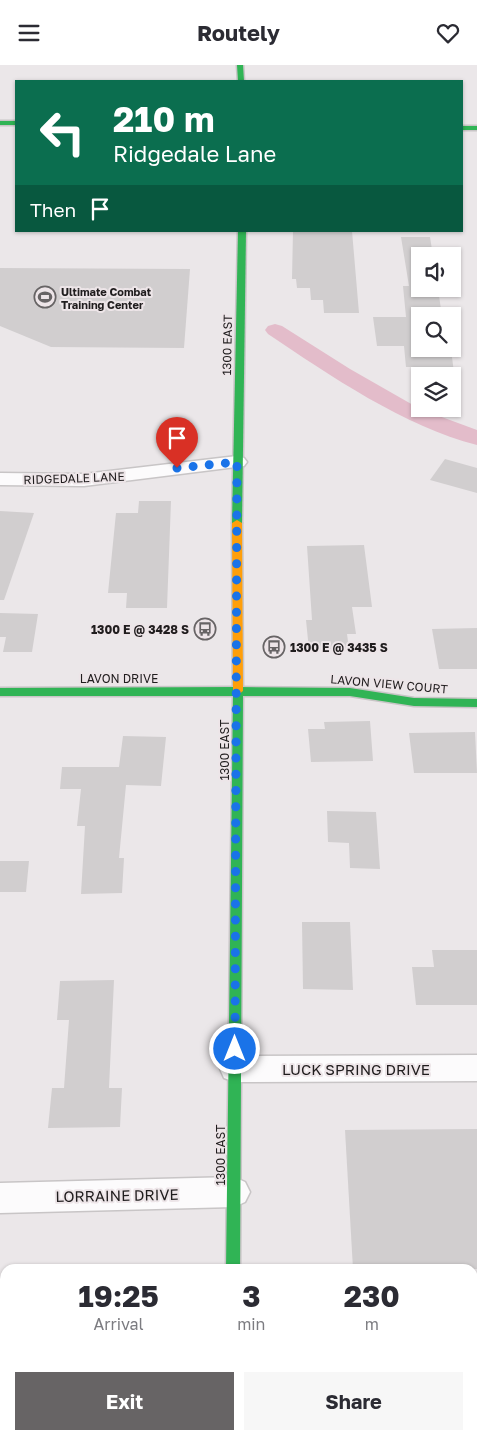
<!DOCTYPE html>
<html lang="en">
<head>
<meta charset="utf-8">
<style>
	:root { --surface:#fff; --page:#f7f7f7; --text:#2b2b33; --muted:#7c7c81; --accent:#676465 }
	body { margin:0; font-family:"Golos Text",sans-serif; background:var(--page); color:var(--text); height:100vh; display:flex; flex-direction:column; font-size:19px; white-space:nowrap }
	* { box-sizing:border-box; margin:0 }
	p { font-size:16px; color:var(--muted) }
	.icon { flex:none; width:28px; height:28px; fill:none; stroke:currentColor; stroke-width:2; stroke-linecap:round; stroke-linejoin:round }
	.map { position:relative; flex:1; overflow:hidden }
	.side { position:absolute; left:0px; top:1199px; width:478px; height:176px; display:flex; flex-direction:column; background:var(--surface); border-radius:15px 15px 0 0; box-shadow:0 1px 4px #0004 }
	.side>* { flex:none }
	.hud { position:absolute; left:15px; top:15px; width:448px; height:152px; border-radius:0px; box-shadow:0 1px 4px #0004; background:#0b6e4f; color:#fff; overflow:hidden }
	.tools { position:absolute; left:411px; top:182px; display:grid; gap:10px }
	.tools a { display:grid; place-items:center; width:50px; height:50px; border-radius:0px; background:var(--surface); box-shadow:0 1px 4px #0004; font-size:25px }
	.pin { position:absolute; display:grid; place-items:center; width:42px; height:42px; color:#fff; margin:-51px -21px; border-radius:50% 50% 50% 0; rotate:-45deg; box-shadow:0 0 5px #0007 }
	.pin .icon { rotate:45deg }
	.me { position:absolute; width:55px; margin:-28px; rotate:0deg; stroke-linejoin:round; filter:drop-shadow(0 0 4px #0008) }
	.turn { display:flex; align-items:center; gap:18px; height:105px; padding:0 15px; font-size:22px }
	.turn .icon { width:65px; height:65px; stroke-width:2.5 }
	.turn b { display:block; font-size:35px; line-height:42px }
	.then { display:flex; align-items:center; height:48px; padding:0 15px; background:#0003; gap:10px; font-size:19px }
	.eta { display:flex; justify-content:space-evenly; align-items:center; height:85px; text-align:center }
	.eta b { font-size:30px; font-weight:700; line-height:35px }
	.cta { display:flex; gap:10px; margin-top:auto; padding:10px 15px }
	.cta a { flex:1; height:58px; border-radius:0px; background:var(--accent); color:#fff; font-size:20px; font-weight:700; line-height:58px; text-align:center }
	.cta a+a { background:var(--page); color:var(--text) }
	header { display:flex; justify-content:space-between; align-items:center; height:65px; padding:0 15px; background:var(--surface); font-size:22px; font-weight:700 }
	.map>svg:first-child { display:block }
</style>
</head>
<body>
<header><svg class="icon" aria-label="menu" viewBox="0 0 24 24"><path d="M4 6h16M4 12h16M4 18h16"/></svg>Routely<svg class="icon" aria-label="heart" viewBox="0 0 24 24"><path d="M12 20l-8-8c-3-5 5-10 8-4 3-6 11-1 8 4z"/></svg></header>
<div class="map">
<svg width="477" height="1374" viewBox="0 0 477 1374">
	<rect width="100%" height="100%" fill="#ebe7e9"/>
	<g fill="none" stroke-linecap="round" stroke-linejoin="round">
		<path fill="#e3bcca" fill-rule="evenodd" d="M275,259L282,261L350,304L420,344L477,365V380C405,362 329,310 268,269L265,265L268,261Z"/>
	</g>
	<g fill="#d1cecf">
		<path d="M293,166H352L359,248H324L323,235H311L310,223H297L296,214H292Z"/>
		<path d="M401,172H430L433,191H420V224H438L442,251H420V284H451L455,316H452V311H420V315H418L416,302H406L404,281H377L373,252H406L403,221H409Z"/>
		<path d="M0,203L190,204L184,283L51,282L0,261Z"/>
		<path d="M445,394L477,403V428L430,415Z"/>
		<path d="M139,436H171L167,543H126L127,528H108L116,448H138Z"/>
		<path d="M0,446L34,448L4,535H0Z"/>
		<path d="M364,480L372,542H352L356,569H347L349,584L309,585L306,555H312L307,481Z"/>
		<path d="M0,548L38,549L32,587H3L6,572H0Z"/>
		<path d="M477,563V604H439L432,564Z"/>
		<path d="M370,656L373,696L311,697L308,664H325L324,657Z"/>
		<path d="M475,667L477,708H414L409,668Z"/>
		<path d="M123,671L166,672L161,721L126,720L119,793H124L122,828L81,829L85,761H77L81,724H60L62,702H119Z"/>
		<path d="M327,746L376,747L380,804L350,803L349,778L328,777Z"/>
		<path d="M0,796H29L26,827H0Z"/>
		<path d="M302,857H350L353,925L303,924Z"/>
		<path d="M432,885H477V940H416L412,902H434Z"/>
		<path d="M114,915L109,1023H122L120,1062L48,1063L52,1023H64L69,955H57L60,916Z"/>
		<path d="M477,1064V1204H353L345,1065Z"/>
	</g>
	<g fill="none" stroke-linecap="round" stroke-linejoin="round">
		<g stroke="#c8c5c6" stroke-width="3">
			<g id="street">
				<path d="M237,391L244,393L247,397L244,401L84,421L0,420V408L84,409Z"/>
				<path d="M477,990V1016L235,1017L224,1013L220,1004L224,995L235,991Z"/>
				<path d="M234,1112L245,1117L250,1127L245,1137L234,1142L0,1148V1118Z"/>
			</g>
		</g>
		<g stroke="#c8c5c6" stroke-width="3">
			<g id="fast">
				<path d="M237,0H243L244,16H238Z"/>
				<rect x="0" y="56" width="16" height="4"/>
				<rect x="461" y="61" width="16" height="4"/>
				<path d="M238,166H246L242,458L237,461L232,458Z"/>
				<path d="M238,622L350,623L414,633L477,634V642L414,641L350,631H243L240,1204H226L233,631H0V623Z"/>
			</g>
		</g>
		<g stroke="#c8c5c6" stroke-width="3">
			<g id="slow">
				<path d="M237,455L242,458L243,626L238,630L233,626L232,458Z"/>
				<rect x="224" y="1370" width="16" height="4"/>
			</g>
		</g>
		<use href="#street" fill="#fcfbfc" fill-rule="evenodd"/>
		<use href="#fast" fill="#30b455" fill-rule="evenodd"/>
		<use href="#slow" fill="#ff9f0a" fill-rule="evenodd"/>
	</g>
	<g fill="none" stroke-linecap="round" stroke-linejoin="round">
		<path stroke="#1a73e8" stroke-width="9" stroke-dasharray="0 16.2" d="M177,403L237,397L235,984"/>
	</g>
	<defs>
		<g id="stadium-ring" transform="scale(1.125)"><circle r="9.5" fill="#ede5e8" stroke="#676465" stroke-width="1.5"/><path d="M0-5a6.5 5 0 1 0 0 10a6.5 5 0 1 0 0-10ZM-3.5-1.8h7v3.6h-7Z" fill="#676465"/></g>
		<g id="bus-ring" transform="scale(1.125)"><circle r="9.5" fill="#ede5e8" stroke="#676465" stroke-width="1.5"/><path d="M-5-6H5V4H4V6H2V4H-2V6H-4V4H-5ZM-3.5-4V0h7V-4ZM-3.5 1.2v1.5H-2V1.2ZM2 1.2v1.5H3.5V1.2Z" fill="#676465"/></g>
	</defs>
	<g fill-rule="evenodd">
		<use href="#stadium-ring" x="45" y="232"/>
		<use href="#bus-ring" x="205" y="564"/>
		<use href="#bus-ring" x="274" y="582"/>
	</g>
	<g text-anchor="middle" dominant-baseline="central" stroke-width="4" stroke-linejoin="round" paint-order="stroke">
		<g font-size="11" font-weight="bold" fill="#201d1e" stroke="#ede5e8" text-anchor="start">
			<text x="61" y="226">Ultimate Combat<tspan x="61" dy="13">Training Center</tspan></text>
		</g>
		<g font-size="12" fill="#201d1e" stroke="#ede5e8">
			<text transform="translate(227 280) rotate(-89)">1300 EAST</text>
			<text transform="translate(74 413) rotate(-2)">RIDGEDALE LANE</text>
			<text x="119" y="613">LAVON DRIVE</text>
			<text transform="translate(389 619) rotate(5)">LAVON VIEW COURT</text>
			<text transform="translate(224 685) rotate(-90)">1300 EAST</text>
			<text transform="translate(220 1090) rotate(-90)">1300 EAST</text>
		</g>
		<g font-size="12" font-weight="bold" fill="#201d1e" stroke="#ede5e8" text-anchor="end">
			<text x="189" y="564">1300 E @ 3428 S</text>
			<text x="290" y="582" text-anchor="start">1300 E @ 3435 S</text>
		</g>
		<g font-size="15" fill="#201d1e" stroke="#ede5e8">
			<text x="356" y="1004">LUCK SPRING DRIVE</text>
			<text transform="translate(117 1130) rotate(-1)">LORRAINE DRIVE</text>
		</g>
	</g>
</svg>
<div class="tools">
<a><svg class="icon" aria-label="sound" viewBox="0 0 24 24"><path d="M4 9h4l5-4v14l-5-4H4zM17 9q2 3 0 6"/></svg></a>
<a><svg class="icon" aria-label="search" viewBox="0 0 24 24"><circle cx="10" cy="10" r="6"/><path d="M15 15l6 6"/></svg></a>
<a><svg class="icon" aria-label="layers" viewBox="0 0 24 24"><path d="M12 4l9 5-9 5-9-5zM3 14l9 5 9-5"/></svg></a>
</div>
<div class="pin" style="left:177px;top:403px;background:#d93025"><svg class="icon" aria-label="arrive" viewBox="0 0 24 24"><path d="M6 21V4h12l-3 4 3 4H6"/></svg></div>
<svg class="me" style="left:235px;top:984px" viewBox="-20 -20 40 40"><circle r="17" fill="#1a73e8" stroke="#fff" stroke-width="3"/><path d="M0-11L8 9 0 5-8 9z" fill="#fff"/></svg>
<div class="hud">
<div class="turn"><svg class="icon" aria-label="left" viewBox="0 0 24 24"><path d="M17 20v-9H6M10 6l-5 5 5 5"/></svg><div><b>210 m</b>Ridgedale Lane</div></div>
<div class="then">Then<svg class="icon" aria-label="arrive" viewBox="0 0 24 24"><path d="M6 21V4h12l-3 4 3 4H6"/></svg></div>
</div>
<section class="side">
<div class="eta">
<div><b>19:25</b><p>Arrival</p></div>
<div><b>3</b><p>min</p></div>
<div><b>230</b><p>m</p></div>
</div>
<div class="cta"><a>Exit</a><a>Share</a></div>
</section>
</div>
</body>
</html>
